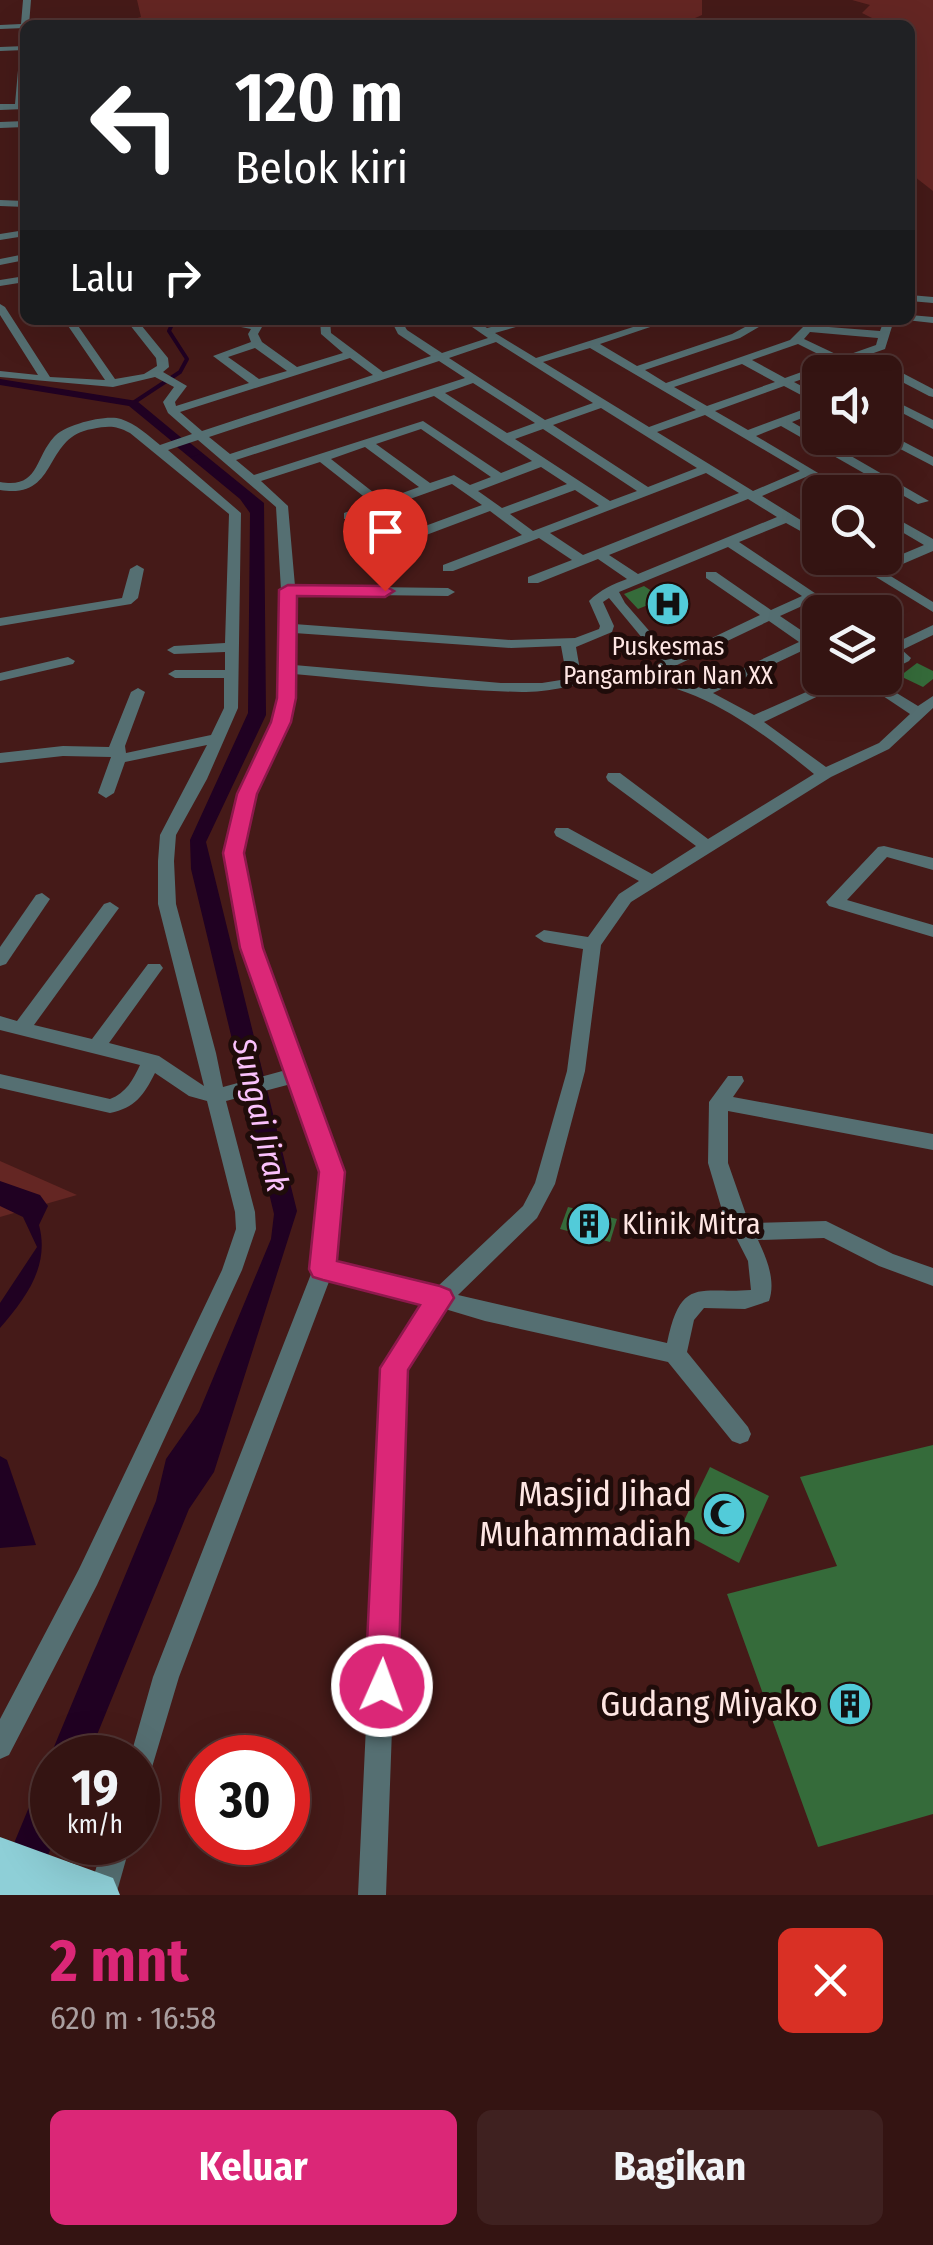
<!DOCTYPE html>
<html lang="id">
<head>
<meta charset="utf-8">
<style>
	:root { --surface:#341412; --page:#3f2120; --text:#f1f3f6; --muted:#a99e9f; --line:#4e3332; --accent:#db2777 }
	body { margin:0; font-family:"Fira Sans Condensed",sans-serif; background:var(--page); color:var(--text); height:100vh; display:flex; flex-direction:column; font-size:38px; white-space:nowrap }
	* { box-sizing:border-box; margin:0 }
	p { font-size:32px; color:var(--muted) }
	.icon { flex:none; width:55px; height:55px; fill:none; stroke:currentColor; stroke-width:2; stroke-linecap:round; stroke-linejoin:round }
	.map { position:relative; height:1895px; overflow:hidden }
	.panel { display:flex; flex-direction:column; background:var(--surface); flex:1 }
	.panel>* { flex:none }
	.guide { position:absolute; left:20px; top:20px; width:895px; height:305px; border-radius:15px; box-shadow:0 10px 40px #0002,0 0 0 2px var(--line); background:#202124; color:#fff; overflow:hidden }
	.buttons { position:absolute; left:802px; top:355px; display:grid; gap:20px }
	.buttons a { display:grid; place-items:center; width:100px; height:100px; border-radius:15px; background:var(--surface); box-shadow:0 10px 40px #0002,0 0 0 2px var(--line); font-size:50px }
	.speed { position:absolute; left:30px; top:1735px; display:flex; gap:20px; font-size:50px; font-weight:700; text-align:center }
	.speed>* { display:grid; place-content:center; width:130px; height:130px; border-radius:50%; background:var(--surface); box-shadow:0 10px 40px #0002,0 0 0 2px var(--line); line-height:1 }
	.speed small { font-size:25px; font-weight:400 }
	.speed .limit { border:15px solid #d22; background:#fff; color:#111 }
	.pin { position:absolute; display:grid; place-items:center; width:85px; height:85px; color:#fff; margin:-102px -42px; border-radius:50% 50% 50% 0; rotate:-45deg; box-shadow:0 0 10px #0007 }
	.pin .icon { rotate:45deg }
	.me { position:absolute; width:110px; margin:-55px; rotate:2deg; stroke-linejoin:round; filter:drop-shadow(0 0 8px #0008) }
	.turn { display:flex; align-items:center; gap:35px; height:210px; padding:0 50px; font-size:45px }
	.turn .icon { width:130px; height:130px; stroke-width:2.5 }
	.turn b { display:block; font-size:70px; line-height:85px }
	.then { display:flex; align-items:center; height:95px; padding:0 50px; background:#0003; gap:20px; font-size:38px }
	.round { display:grid; place-items:center; flex:none; width:105px; height:105px; border-radius:15px; background:var(--page) }
	.summary { display:flex; align-items:center; justify-content:space-between; height:170px; padding:0 50px }
	h1 { font-size:60px; font-weight:700; line-height:75px; color:var(--accent) }
	.button { display:flex; gap:20px; margin-top:auto; padding:20px 50px }
	.button a { flex:1; height:115px; border-radius:15px; background:var(--accent); color:#fff; font-size:40px; font-weight:700; line-height:115px; text-align:center }
	.button a+a { background:var(--page); color:var(--text) }
	.map>svg:first-child { display:block }
</style>
</head>
<body>
<div class="map">
<svg width="933" height="1895" viewBox="0 0 933 1895">
	<rect width="100%" height="100%" fill="#451a18"/>
	<g fill="#642623">
		<path d="M137,0H702V15L679,25H137L130,20L141,17Z"/>
		<path d="M852,0H933V191L910,173V25H886L862,13L870,5Z"/>
		<path d="M0,1161L77,1195L0,1217Z"/>
	</g>
	<g fill="#200122">
		<path d="M184,438L264,503L266,715L206,842L297,1211L214,1472L189,1509L88,1757L52,1758L53,1843L32,1895H0V1877L156,1501L166,1459L199,1412L271,1239L274,1214L191,869L190,840L248,713L250,513L240,499L171,442Z"/>
		<path d="M0,1181L40,1195L48,1206L39,1225C50,1266 26,1298 0,1328V1303L37,1247L23,1217L0,1206Z"/>
		<path d="M0,1456L7,1460L36,1545L0,1548Z"/>
	</g>
	<g fill="none" stroke-linecap="round" stroke-linejoin="round">
		<path stroke="#200122" stroke-width="4" d="M133,403L180,372L187,359L169,331L174,320"/>
		<path fill="#200122" fill-rule="evenodd" d="M0,379L137,401L201,454L191,457L129,406L0,385Z"/>
	</g>
	<g fill="#356b3a">
		<path d="M644,586L664,599L674,595L686,604L662,614L648,605L638,609L624,594Z"/>
		<path d="M917,663L933,671V679L923,687L900,676Z"/>
		<path d="M568,1207L617,1219L610,1242L560,1229Z"/>
		<path d="M933,1445V1814L818,1847L727,1594L837,1566L800,1477Z"/>
		<path d="M710,1467L769,1496L739,1563L679,1531Z"/>
	</g>
	<g fill="none" stroke-linecap="round" stroke-linejoin="round">
		<g fill="#556f72" fill-rule="evenodd">
			<path d="M23,0H31L29,25H25V28L0,29V25L21,24Z"/>
			<path d="M51,22L54,25H32Z"/>
			<path d="M852,23H856L857,25H848Z"/>
			<path d="M25,46V50L0,51V47Z"/>
			<path d="M23,57L25,109L0,110V104H15L19,59Z"/>
			<path d="M25,121V127L0,128V122Z"/>
			<path d="M0,200L25,201V207L0,206Z"/>
			<path d="M25,230V236L0,240V234Z"/>
			<path d="M25,254V260L0,265V259Z"/>
			<path d="M25,276V282L0,286V280Z"/>
			<path d="M910,295L933,297V303L910,301Z"/>
			<path d="M0,304L5,307L50,377L105,380L64,320H74L115,379L144,374L157,366L156,358L126,320H137L168,358L169,367L163,372L187,386L175,402L176,406L249,383L213,356L251,342L248,334L251,329L206,320L254,322L266,320L258,334L262,342L297,367L343,353L321,334L320,320H330L331,333L383,372L431,356L398,334L391,320H401L407,330L442,353L488,338L462,320H475L487,328L521,320H540L495,333L536,358L655,320H671L600,344L637,366L732,334L758,320H771L740,338L645,370L666,383L790,340L810,320H821L816,326L880,331L884,320H894L885,349L868,355L933,389V397L929,396L858,359L794,382L820,396V411L792,422L929,501L918,504L781,426L756,436L850,492H836L808,476L762,496L820,532V542L786,523L739,542L843,612H827L811,602L780,616L820,643V654L808,648L713,693L754,715L838,678H872L918,706L933,696V708L889,749L831,777L631,902L601,945L585,1071L555,1184L537,1218L458,1295L667,1343C681,1276 699,1294 751,1290L748,1261L722,1210L708,1163L709,1102L728,1076H742L744,1081L733,1097L933,1134V1150L728,1111V1163L749,1223L826,1221L893,1254L933,1268V1286L879,1266L824,1238L758,1240C767,1259 776,1281 769,1301L745,1309L704,1308L694,1320L687,1352L748,1427L751,1434L748,1441L740,1444L732,1441L668,1362L485,1321L445,1309L405,1370L386,1895H358L383,1368L425,1303L330,1279L179,1677L147,1784L138,1788V1758H130L153,1677L313,1269L322,1172L291,1084L226,1101L255,1212L256,1229L242,1270L97,1585L9,1755L0,1759V1719L79,1569L222,1270L236,1229L235,1212L207,1101L189,1096L155,1073C144,1095 135,1108 110,1113L0,1088V1074L110,1099C126,1093 133,1080 140,1065L0,1030V1016L17,1021L104,904L110,902L119,908L116,912L34,1025L92,1039L148,964H160L163,968L160,972L109,1043L159,1056L204,1086L158,904V861L160,835L207,745L125,762L114,793L106,798L98,793L111,757L63,756L0,763V753L63,746L109,747L131,692L138,688L145,692L125,746L126,753L211,735L224,708V678H175L168,674L175,670H225V652L174,654L167,650L174,646L225,643L229,514L130,433C115,425 108,426 92,429C42,437 60,500 0,490V482C39,489 34,459 54,437C64,425 106,414 121,419C136,424 148,435 160,445L192,434L168,413L163,402L174,387L155,377L113,387L0,377V371L38,375L0,315ZM810,332L878,338L876,345L842,357L804,339ZM496,342L593,403L545,420L449,358ZM798,344L832,361L785,378L752,360ZM255,348L287,371L259,379L228,357ZM590,348L696,410L649,427L543,362ZM350,358L373,375L202,431L180,412ZM439,361L465,378L230,454L209,437ZM742,364L775,382L707,406L674,387ZM473,383L535,423L507,433L445,393ZM784,386L818,404L748,430L715,411ZM434,396L532,461L501,473L423,421L254,475L236,460ZM601,408L697,468L648,487L553,425ZM705,415L800,471L753,491L657,432ZM421,429L491,477L470,485L454,475L430,483L376,444ZM543,429L637,491L610,501L515,439ZM198,440L276,507L281,590L279,698L273,722L239,794L226,853L243,948L286,1070L223,1087L216,1053L176,904L174,861L176,835L207,779L238,708L241,513L168,450ZM365,447L419,487L383,500L331,459ZM320,462L372,503L344,513V519H354L452,484L482,505L371,546V552H381L490,511L522,535L443,565V571H453L539,538L572,560L528,577V583H538L598,559L627,579C613,584 600,590 589,601L600,626L599,629L575,638L511,640L294,624L295,594L448,596L455,592L448,588L295,586L288,506L261,481ZM541,467L567,484L502,508L478,491ZM706,473L739,493L583,555L550,533ZM575,490L599,506L533,531L510,514ZM748,499L777,517L638,574L609,555ZM728,547L802,596L771,610L716,572H706V578L760,615L672,657L625,603L619,592ZM609,598L662,662L646,673L615,671L581,676L576,647L612,632L614,626L603,602ZM769,621L799,642L701,688L661,676L675,666ZM294,633L511,648L561,646L567,679L542,683H501L294,665ZM294,674C370,681 446,690 522,692C554,693 581,681 612,680C689,676 756,727 814,774L708,839L620,773H608L606,777L608,781L696,846L652,874L568,828H556L554,832L556,836L639,881L619,894L588,937L544,930L535,936L544,942L583,949L567,1071L535,1183L523,1206L436,1288L334,1263L342,1172L261,948L242,853L255,794L289,722L293,698ZM856,678L910,714L879,743L826,767L764,722Z"/>
			<path d="M910,315L933,317V323L906,320H910Z"/>
			<path d="M885,396L933,420V429L885,404Z"/>
			<path d="M885,432L933,457V466L881,439L885,438Z"/>
			<path d="M885,512L933,539V551L884,572L933,602V612L845,558H861L874,566L924,545L885,522Z"/>
			<path d="M137,565L144,569L138,598L131,604L0,626V618L122,598L130,569Z"/>
			<path d="M933,625V635L902,650L911,658L909,661L885,673V663L894,658L885,652V642L893,644Z"/>
			<path d="M68,657L75,661L73,664L0,681V673Z"/>
			<path d="M884,846L933,858V870L887,857L847,900L933,925V937L829,906L826,902L878,847Z"/>
			<path d="M42,893L50,899L6,964L0,966V947L36,895Z"/>
			<path d="M104,1842H131L116,1895H88Z"/>
		</g>
		<path fill="#8ecfd7" fill-rule="evenodd" d="M0,1837L113,1878L120,1895H0Z"/>
	</g>
	<path fill="#db2777" stroke="#8e194d" stroke-width="2.5" d="M288,585L385,586L394,591L385,597L297,596L296,698L291,722L257,794L244,853L263,948L345,1172L337,1261L440,1286L450,1290L454,1298L408,1370L398,1686L393,1697L382,1702L370,1697L365,1686L380,1368L420,1305L323,1280L313,1277L309,1269L319,1172L240,948L223,853L237,794L271,722L277,698L279,590Z"/>
	<defs>
		<g id="hospital-disc" transform="scale(2.25)"><circle r="9.5" fill="#52cbd9" stroke="#1f0c0a"/><path d="M-5-5h3v3.5h4V-5h3V5h-3V1.5h-4V5h-3Z" fill="#111"/></g>
		<g id="building-disc" transform="scale(2.25)"><circle r="9.5" fill="#52cbd9" stroke="#1f0c0a"/><path d="M-4-6H4V6H1V3H-1V6H-4ZM-2.5-4.3h1.7v1.8h-1.7ZM.8-4.3h1.7v1.8H.8ZM-2.5-1h1.7V.8h-1.7ZM.8-1h1.7V.8H.8Z" fill="#111"/></g>
		<g id="mosque-disc" transform="scale(2.25)"><circle r="9.5" fill="#52cbd9" stroke="#1f0c0a"/><path d="M3.5-4.9A6 6 0 1 0 3.5 4.9A5 5 0 1 1 3.5-4.9Z" fill="#111"/></g>
	</defs>
	<g fill-rule="evenodd">
		<use href="#hospital-disc" x="668" y="604"/>
		<use href="#building-disc" x="589" y="1224"/>
		<use href="#mosque-disc" x="724" y="1514"/>
		<use href="#building-disc" x="850" y="1704"/>
	</g>
	<g text-anchor="middle" dominant-baseline="central" stroke-width="10" stroke-linejoin="round" paint-order="stroke">
		<g font-size="25" fill="#fee6e3" stroke="#1f0c0a">
			<text x="668" y="647">Puskesmas<tspan x="668" dy="29">Pangambiran Nan XX</tspan></text>
		</g>
		<g font-size="30" fill="#fee6e3" stroke="#1f0c0a" text-anchor="start">
			<text x="622" y="1224">Klinik Mitra</text>
		</g>
		<g font-size="32" font-style="italic" fill="#fbc2fc" stroke="#1f0c0a">
			<text transform="translate(261 1115) rotate(77)">Sungai Jirak</text>
		</g>
		<g font-size="35" fill="#fee6e3" stroke="#1f0c0a" text-anchor="end">
			<text x="692" y="1494">Masjid Jihad<tspan x="692" dy="40">Muhammadiah</tspan></text>
			<text x="818" y="1704">Gudang Miyako</text>
		</g>
	</g>
</svg>
<div class="buttons">
<a><svg class="icon" aria-label="sound" viewBox="0 0 24 24"><path d="M4 9h4l5-4v14l-5-4H4zM17 9q2 3 0 6"/></svg></a>
<a><svg class="icon" aria-label="search" viewBox="0 0 24 24"><circle cx="10" cy="10" r="6"/><path d="M15 15l6 6"/></svg></a>
<a><svg class="icon" aria-label="layers" viewBox="0 0 24 24"><path d="M12 4l9 5-9 5-9-5zM3 14l9 5 9-5"/></svg></a>
</div>
<div class="speed"><div>19<small>km/h</small></div><div class="limit">30</div></div>
<div class="pin" style="left:385px;top:591px;background:#d93025"><svg class="icon" aria-label="arrive" viewBox="0 0 24 24"><path d="M6 21V4h12l-3 4 3 4H6"/></svg></div>
<svg class="me" style="left:382px;top:1686px" viewBox="-20 -20 40 40"><circle r="17" fill="#db2777" stroke="#fff" stroke-width="3"/><path d="M0-11L8 9 0 5-8 9z" fill="#fff"/></svg>
<div class="guide">
<div class="turn"><svg class="icon" aria-label="left" viewBox="0 0 24 24"><path d="M17 20v-9H6M10 6l-5 5 5 5"/></svg><div><b>120 m</b>Belok kiri</div></div>
<div class="then">Lalu<svg class="icon" aria-label="right" viewBox="0 0 24 24"><path d="M7 20v-9h11M14 6l5 5-5 5"/></svg></div>
</div>
</div>
<section class="panel">
<div class="summary"><div><h1>2 mnt</h1><p>620 m · 16:58</p></div><a class="round" style="background:#d93025;color:#fff"><svg class="icon" aria-label="close" viewBox="0 0 24 24"><path d="M6 6l12 12M18 6L6 18"/></svg></a></div>
<div class="button"><a>Keluar</a><a>Bagikan</a></div>
</section>
</body>
</html>
